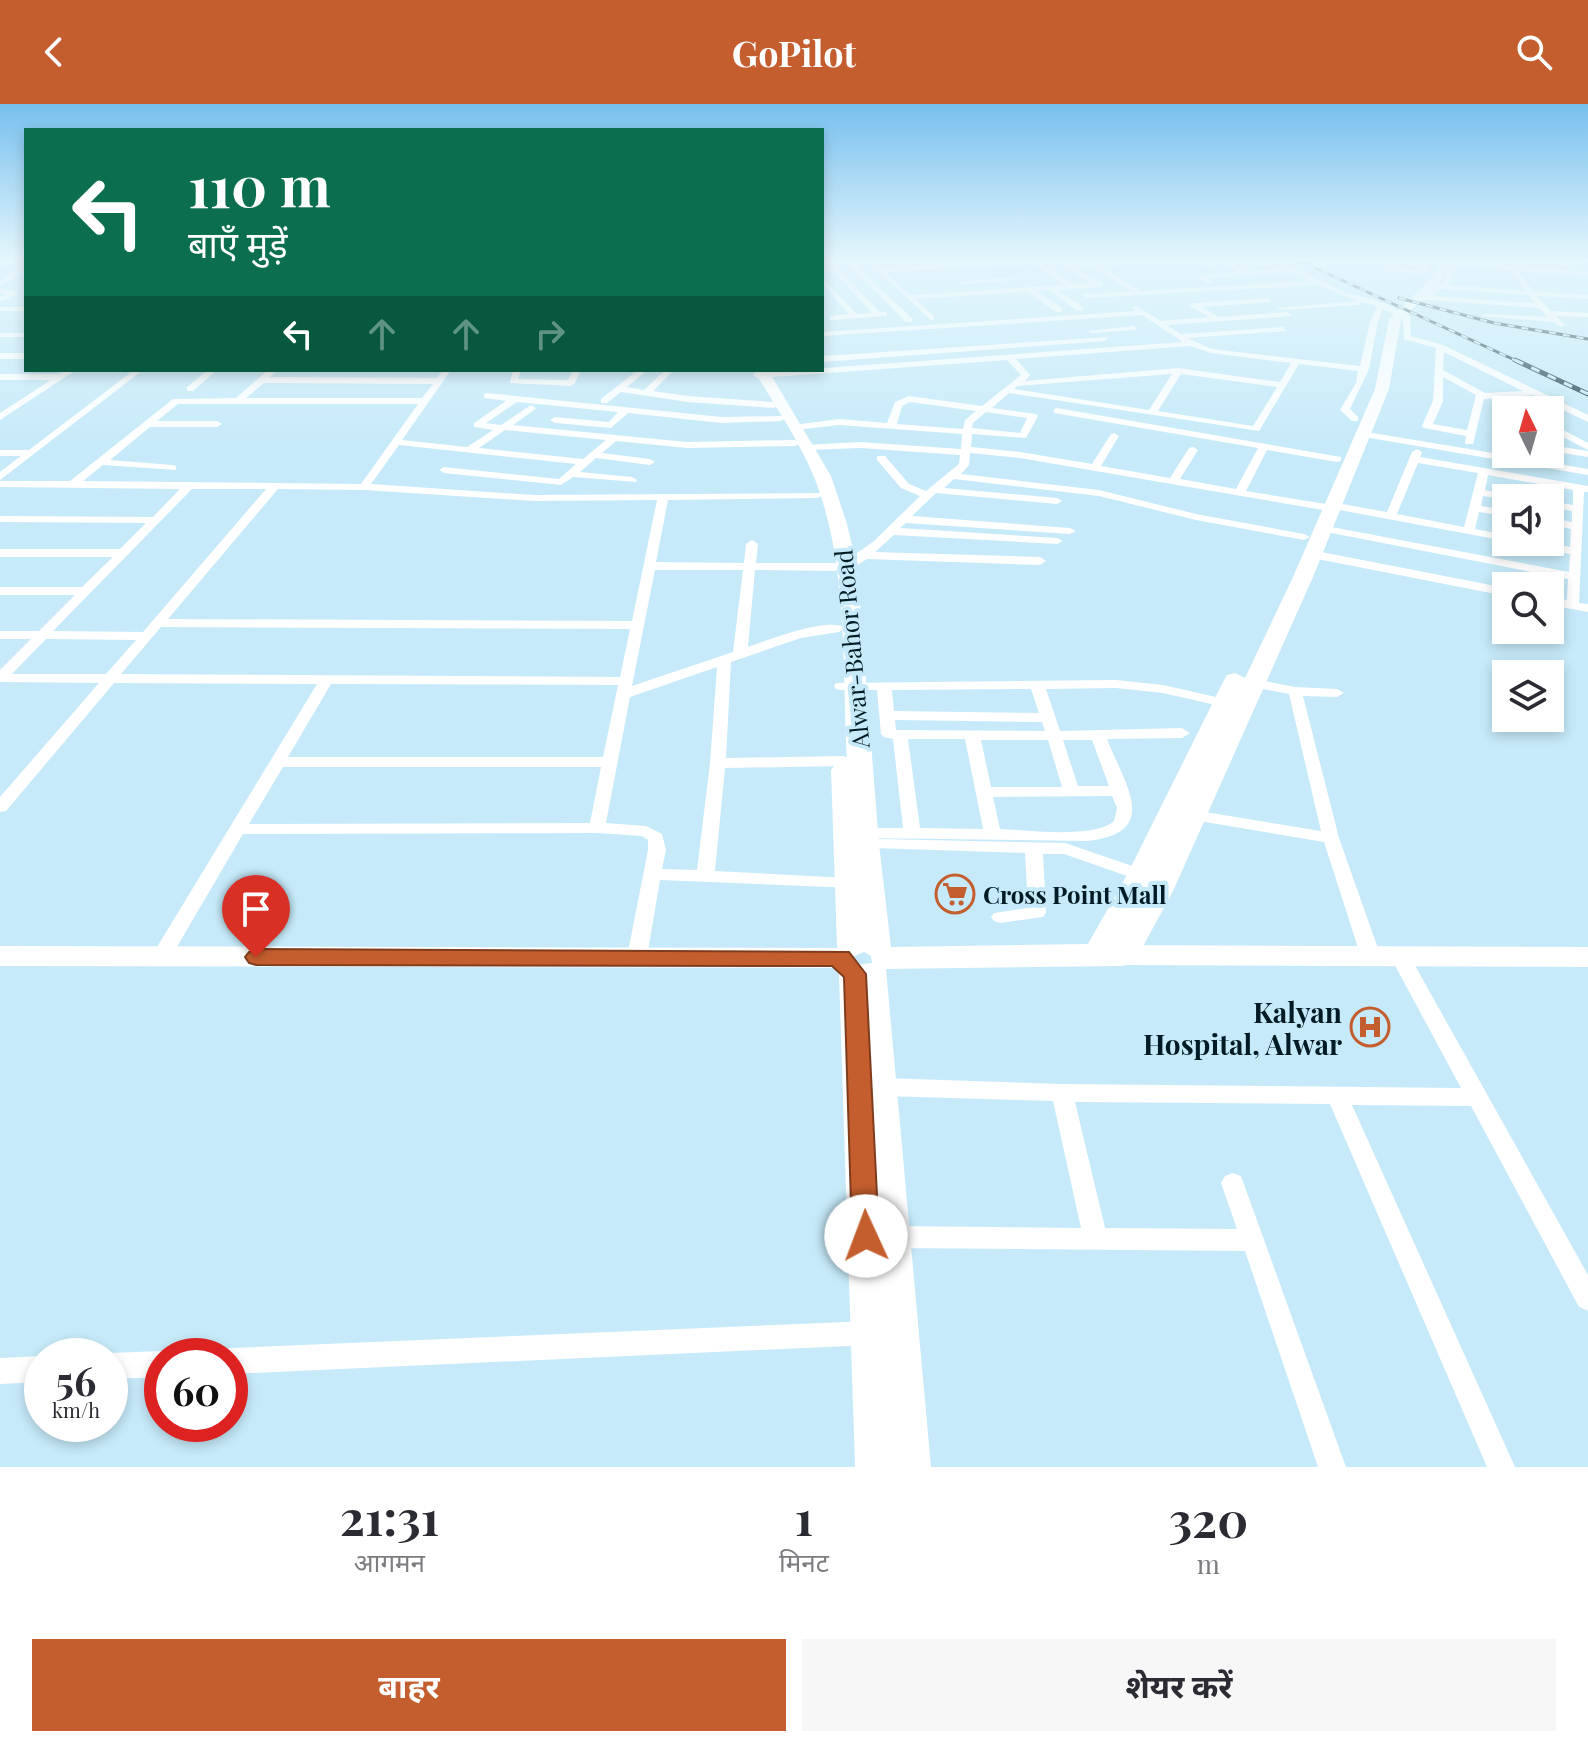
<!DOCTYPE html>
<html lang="hi">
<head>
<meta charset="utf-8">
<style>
	:root { --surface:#fff; --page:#f7f7f7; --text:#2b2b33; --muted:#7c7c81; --accent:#c45e2e }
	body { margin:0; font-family:"Playfair Display","Noto Sans Devanagari",serif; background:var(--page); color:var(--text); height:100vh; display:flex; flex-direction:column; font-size:30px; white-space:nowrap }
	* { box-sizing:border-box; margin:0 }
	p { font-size:26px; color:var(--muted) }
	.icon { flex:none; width:44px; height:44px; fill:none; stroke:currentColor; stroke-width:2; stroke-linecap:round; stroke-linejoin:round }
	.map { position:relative; height:1363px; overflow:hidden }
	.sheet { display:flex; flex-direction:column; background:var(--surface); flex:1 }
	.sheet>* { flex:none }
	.guide { position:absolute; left:24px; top:24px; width:800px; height:244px; border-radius:0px; box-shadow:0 4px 12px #0003; background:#0b6e4f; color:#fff; overflow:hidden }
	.needle { width:52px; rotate:355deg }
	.controls { position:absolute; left:1492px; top:292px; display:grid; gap:16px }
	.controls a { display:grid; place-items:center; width:72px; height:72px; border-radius:0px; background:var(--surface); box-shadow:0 4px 12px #0003; font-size:40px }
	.speed { position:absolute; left:24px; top:1234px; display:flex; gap:16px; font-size:40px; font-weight:700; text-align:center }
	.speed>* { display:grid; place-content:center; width:104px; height:104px; border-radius:50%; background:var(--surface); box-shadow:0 4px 12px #0003; line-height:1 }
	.speed small { font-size:20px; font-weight:400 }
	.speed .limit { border:12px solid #d22; background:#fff; color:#111 }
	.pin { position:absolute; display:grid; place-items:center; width:68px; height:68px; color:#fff; margin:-82px -34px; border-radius:50% 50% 50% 0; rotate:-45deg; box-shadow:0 0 8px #0007 }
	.pin .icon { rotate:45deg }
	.me { position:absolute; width:88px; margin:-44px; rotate:358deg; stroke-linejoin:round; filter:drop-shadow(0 0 6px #0008) }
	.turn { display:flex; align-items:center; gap:28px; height:168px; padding:0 32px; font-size:36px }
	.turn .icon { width:104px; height:104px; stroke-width:2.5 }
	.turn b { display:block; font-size:56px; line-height:68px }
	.lanes { display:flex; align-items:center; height:76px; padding:0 32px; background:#0003; justify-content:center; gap:40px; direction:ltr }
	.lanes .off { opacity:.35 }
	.eta { display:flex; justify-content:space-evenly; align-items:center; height:136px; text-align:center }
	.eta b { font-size:48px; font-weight:700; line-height:56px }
	.button { display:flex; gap:16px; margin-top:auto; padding:16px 32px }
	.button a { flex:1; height:92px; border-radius:0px; background:var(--accent); color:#fff; font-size:32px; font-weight:700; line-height:92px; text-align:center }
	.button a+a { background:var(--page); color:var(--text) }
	header { display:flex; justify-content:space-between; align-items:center; height:104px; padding:0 32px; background:var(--accent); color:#fff; font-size:36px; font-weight:700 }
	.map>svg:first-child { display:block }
</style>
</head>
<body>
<header><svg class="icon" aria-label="back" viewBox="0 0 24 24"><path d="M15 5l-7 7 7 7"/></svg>GoPilot<svg class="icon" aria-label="search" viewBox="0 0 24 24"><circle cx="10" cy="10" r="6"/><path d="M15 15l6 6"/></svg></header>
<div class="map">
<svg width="1588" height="1363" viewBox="0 0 1588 1363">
	<rect width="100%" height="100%" fill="#c6eaf9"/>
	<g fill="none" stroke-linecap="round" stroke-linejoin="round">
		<g fill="#fff" fill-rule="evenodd">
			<path d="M5,155H13L0,164V159Z"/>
			<path d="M822,155H829L880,208H887V212L830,216V212L849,210L822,180V174L857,210L872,209Z"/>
			<path d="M842,155H849L912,214V218H906Z"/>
			<path d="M865,155H872L881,164L1035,155L1073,180L1091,179L1053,155H1061L1069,160L1181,155L1100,162L1141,187L1310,177L1293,169L1207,174L1213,178L1209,180L1196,172L1238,168L1215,155H1224L1247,167L1286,165L1267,155H1276L1345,188L1384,199L1410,212L1411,232L1443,241L1588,311V318L1532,291L1484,295L1473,340H1465L1466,332L1424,324L1422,322L1433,297L1436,244L1404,235L1403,215L1383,205L1378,218L1369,265L1350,305L1358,313V317H1352L1340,306L1356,279L1358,267L1299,260L1259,327L1009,289L992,304L1036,310L1038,312L1026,334L972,330L971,343L1020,348L1092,360L1111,330L1114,329L1119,332L1101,362L1170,374L1189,344L1193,343L1198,346L1180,375L1236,385L1258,344L1054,309V305L1057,304L1341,353V357L1337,358L1267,346L1246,387L1326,400L1331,398L1387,408L1412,348L1417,345L1422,348L1420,353L1588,382V388H1584L1579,499L1588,500V508L1550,501V493L1567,496L1568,475L1321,427L1315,424L1321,421L1569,468L1570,450L1524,442L1518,438H1543L1570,443L1571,425L1550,420V414L1572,418V407L1550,403V397L1573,401V386L1488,371L1485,386L1520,394L1506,396L1483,392L1481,402L1506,406V412L1479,408L1475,425L1506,431V437L1334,405L1329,407L1020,354L970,349L969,361L961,370L1099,386L1196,410L1304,430L1310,433L1304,436L1196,416L1099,392L954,375L944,384L1057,394L1062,397L1057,400L936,389L912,412L1070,424L1076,427L1070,430L906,419L900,424L1057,434L1063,437L1057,440L894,431L875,448L1040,453L1046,457L1040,461L867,455L851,465H843V459L874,437L920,392L901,384L877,356V352H885L909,380L926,387L959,360L960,351L860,344L808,346L804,345V341L860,338L961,345L962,330L839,321L796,326L791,323L793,321L839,315L887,319L895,298L909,292L982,302L1021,271L1007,256L757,274L753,271L754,269L1183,238L1142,211L822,232V228L1136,207L1132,204L1136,202L1161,217L1209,213L1191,203V199L1268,194L1271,198L1202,203L1219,213L1288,208L1291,212L1167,221L1181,230L1283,223L1286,227L1187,234L1212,245L1360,262L1370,218L1377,202L1362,198L1359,201L1281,206L1277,204L1358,197L1318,181L1086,194L1083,190L1132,187L1092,163L1075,164L1102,179V183L1057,186L1083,203V207H1077L1049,186L1037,187L1062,204V208H1056L1028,188L915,195L935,213L932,217ZM1033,160L1064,181L910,191L886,168ZM1190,242L1211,249L1291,259L1280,278L1178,264L1025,277L1030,271L1016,255ZM1444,248L1523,287L1485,289L1443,266ZM1172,270L1149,306L1014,285L1017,282ZM1181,270L1277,283L1253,322L1158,307ZM1443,273L1476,291L1467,326L1433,320L1443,297ZM910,298L976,307L965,316L963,325L897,320L902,302ZM986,308L1027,314L1020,329L972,324L973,319ZM1418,359L1478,369L1464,423L1397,410Z"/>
			<path d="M1194,155H1203L1219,165L1214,166Z"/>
			<path d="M1352,155H1387L1388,158L1385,160Z"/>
			<path d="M1428,155H1435L1423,171L1379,165L1382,163L1421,167Z"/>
			<path d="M1455,155H1462L1460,158L1588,168V172L1518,167L1533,187L1588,191V195L1537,192L1551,207L1588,209V213L1556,212L1565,221L1561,223L1554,218L1481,212L1485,210L1548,213L1539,204L1423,196V192L1442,179ZM1458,162L1511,166L1526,187L1448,181ZM1442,185L1529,191L1535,199L1433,192Z"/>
			<path d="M26,160V165L0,182V177Z"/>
			<path d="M1013,173L1015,176L961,180L957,178Z"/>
			<path d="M0,185L17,188L18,190L0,198V193L6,191L0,189Z"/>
			<rect x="0" y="203" width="26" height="4"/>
			<path d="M1134,222L1137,226L1092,229L1088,227Z"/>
			<rect x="0" y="229" width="26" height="4"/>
			<path d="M1108,233L1105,237L822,258V252Z"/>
			<rect x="0" y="249" width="26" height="6"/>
			<path d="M66,266H76L0,316V309L51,276H0V270H59Z"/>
			<path d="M134,266H143L0,376V368L21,352H0V346H29Z"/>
			<path d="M208,266H217L193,287H187V283Z"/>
			<path d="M268,266H277L270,273L437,274L443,266H451L402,336L467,343L493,326L474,323V319L506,297L484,294V290L487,289L722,313L784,312L786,314L781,317L722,319L628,309L611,324L555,319L550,316L555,313L609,318L618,308L517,298L486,319L501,321L531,301L536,304L534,306L513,321L687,338L795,336L800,339L795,342L687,344L616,337L602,349L650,355L655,358L650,361L596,354L580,368L632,373L637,376L636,378L573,373L561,381L444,369L439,366L444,363L559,375L576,360L399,341L371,380L534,391L822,389L823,391L818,394L668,396L656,458L744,459L746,440L752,436L758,440L756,459H835L841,463L835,467L755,466L748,543C768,536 829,512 846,524L839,528L801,534L731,558L726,654L844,652L852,657L844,662L725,664L715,767L848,774L854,776L857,780L854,784L660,776L647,853L644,858H630L627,853L648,746V736L642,732L597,729L243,730L168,858H154L151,853L154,848L317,580L114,579L6,707L0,708V693L99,579L0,578V566L31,535H0V527H39L75,491H0V483H82L113,453H0V445H120L146,419L0,418V412L153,413L180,385L0,383V377H70L173,295L236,294ZM264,279L433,280L422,294H246ZM178,300H418L361,380L83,377L103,361L176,366V362L172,361L110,356L150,323H217L222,320L217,317H157ZM505,326L606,336L583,355L479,344ZM192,385H266L143,528L53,527ZM278,385L364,386L534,397L657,396L632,517L168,515ZM655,466H743L733,548L632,582ZM161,523L630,525L620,573L121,570ZM46,535L136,536L106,570H12ZM717,563L710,659L697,766L662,765L666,746L662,730L646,722L606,719L630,593ZM331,580L618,581L603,653H288ZM283,663H601L590,719L249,720Z"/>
			<path d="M513,266H521L518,275L568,276L573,266H581L575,279L571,282L510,279Z"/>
			<path d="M638,266H647L627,283L644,286L665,266H674L653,287L688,292L774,298L779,301L774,304L688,298L621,288L607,299H601V295Z"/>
			<path d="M1550,319L1588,339V346L1550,326Z"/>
			<path d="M1361,327L1588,365V371L1358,332L1356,330Z"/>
			<path d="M1550,341L1588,347V353L1550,347Z"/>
			<path d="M1311,446L1506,484V492L1307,453V447Z"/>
			<path d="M1253,575L1295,583L1337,585L1344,589L1337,593L1303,592L1339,734L1381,853L1378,858H1364L1361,853L1324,738L1193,716L1185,711L1193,706L1321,727L1289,590L1248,582L1246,579L1248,576Z"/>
			<path d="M1116,576L1163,581L1238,598L1240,601L1233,605L1163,589L1116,584L1046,585L1060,627L1182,624L1190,629L1182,634L1107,635C1125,681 1162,729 1087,737L865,734L857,729L865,724H903L893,635L884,633L881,630L877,586H841L836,585L834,582L836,579ZM1031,585L1039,609L894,607L892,586ZM895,616L1042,618L1045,627L896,626ZM908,635H965L983,725L920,724ZM981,636H1048L1062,683H991ZM1063,636H1092L1109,682H1078ZM1112,692L1117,704L1114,717C1094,735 1028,726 1000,725L993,693Z"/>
			<path d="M879,735L1065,739L1153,769L1156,773L1153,777L1147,779L1064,750H1043L1046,809L1043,813L1000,819L994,817L991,813L994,809L1028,804L1025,749L873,744L870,740Z"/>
			<path d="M1401,847L1408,849L1588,1171V1207L1579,1203L1471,1002L1352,1001L1515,1363H1487L1330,1000L1075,998L1105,1124L1237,1125L1221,1079L1225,1072L1233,1069L1241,1072L1346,1363H1318L1245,1147L894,1144L886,1141L882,1133L886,1125L894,1122L1081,1124L1053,997L883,992L875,989L872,983L875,977L883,974L1062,980L1461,984L1391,854L1394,849Z"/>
			<path d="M870,1217L879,1220L883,1229L879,1238L870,1241L230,1270V1252H219L221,1248L230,1244Z"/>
			<path d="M162,1247L172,1252H162V1273L110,1275V1252H103L110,1249Z"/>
			<path d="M42,1252V1278L0,1280V1254Z"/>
		</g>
		<g fill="#fff" fill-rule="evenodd">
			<path d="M1123,841L1588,843V863L1123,861L1113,858L1109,851L1113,844Z"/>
			<path d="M0,842L841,844L851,847L855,854L851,861L841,864L0,862Z"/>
		</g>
		<path fill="#fff" fill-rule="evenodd" d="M1444,155H1455L1439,179L1401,216L1389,285L1313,473L1173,787L1134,859L1123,862L886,865L931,1363H855L839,870L844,862L872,859L871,852L864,848L852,853L841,850L837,842L831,666L835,661L847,659C842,567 849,460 814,373C799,336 774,301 754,266H768L831,372L847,420L857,462L879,740L891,843L1088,840L1127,771L1224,576L1227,571L1235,569L1245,574L1293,473L1375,285L1389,215L1431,175Z"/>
		<g stroke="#25424d" stroke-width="3">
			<g id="rail-far1">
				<path d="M1296,155L1519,258"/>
				<path d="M1399,194L1494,219L1588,235"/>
			</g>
		</g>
		<g stroke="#25424d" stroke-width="5">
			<path id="rail" d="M1515,256L1588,290"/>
		</g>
		<use href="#rail-far1" stroke="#c6eaf9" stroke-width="2" stroke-dasharray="7" stroke-linecap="butt"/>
		<use href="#rail" stroke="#c6eaf9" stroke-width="3" stroke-dasharray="9" stroke-linecap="butt"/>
	</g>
	<linearGradient id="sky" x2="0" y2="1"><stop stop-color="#77c0ee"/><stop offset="0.45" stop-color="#e5f6fc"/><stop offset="1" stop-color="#e5f6fc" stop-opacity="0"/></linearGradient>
	<rect width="1588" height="346" fill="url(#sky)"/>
	<path fill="#c45e2e" stroke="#7f3d1e" stroke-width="2" d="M256,845L849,848L866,870L879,1132L875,1141L866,1145L856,1141L852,1132L844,873L832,862L256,861L249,859L245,853L249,848Z"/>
	<defs>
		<g id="supermarket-ring" transform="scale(2)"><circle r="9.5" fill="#c6eaf9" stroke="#c45e2e" stroke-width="1.5"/><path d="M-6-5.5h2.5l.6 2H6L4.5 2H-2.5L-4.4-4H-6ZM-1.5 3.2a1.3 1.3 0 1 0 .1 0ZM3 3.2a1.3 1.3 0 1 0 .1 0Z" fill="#c45e2e"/></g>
		<g id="hospital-ring" transform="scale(2)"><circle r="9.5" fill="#c6eaf9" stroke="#c45e2e" stroke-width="1.5"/><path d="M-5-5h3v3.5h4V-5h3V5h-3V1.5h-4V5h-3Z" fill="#c45e2e"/></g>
	</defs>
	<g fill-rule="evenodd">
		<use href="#supermarket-ring" x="955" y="790"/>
		<use href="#hospital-ring" x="1370" y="923"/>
	</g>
	<g text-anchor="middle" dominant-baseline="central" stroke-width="8" stroke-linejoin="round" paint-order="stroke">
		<g font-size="24" fill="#001b25" stroke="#c6eaf9">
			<text transform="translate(851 545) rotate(-95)">Alwar-Bahor Road</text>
		</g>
		<g font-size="24" font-weight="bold" fill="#001b25" stroke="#c6eaf9" text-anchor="start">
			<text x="983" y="790">Cross Point Mall</text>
		</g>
		<g font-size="28" font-weight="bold" fill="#001b25" stroke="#c6eaf9" text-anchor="end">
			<text x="1342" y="907">Kalyan<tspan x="1342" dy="32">Hospital, Alwar</tspan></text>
		</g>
	</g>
</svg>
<div class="controls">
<a><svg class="needle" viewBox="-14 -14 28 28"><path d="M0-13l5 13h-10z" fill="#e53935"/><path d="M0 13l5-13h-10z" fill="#7c7c81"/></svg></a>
<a><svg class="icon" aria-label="sound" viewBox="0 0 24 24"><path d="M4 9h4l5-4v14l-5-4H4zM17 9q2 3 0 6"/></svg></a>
<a><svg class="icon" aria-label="search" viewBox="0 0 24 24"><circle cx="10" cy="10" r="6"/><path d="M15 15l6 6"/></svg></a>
<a><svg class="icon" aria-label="layers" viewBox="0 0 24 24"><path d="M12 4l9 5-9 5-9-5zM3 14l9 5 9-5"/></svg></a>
</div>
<div class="speed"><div>56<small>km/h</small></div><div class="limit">60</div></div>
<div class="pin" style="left:256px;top:853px;background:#d93025"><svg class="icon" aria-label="arrive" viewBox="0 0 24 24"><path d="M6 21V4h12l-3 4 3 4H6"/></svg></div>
<svg class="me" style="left:866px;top:1132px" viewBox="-20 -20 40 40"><circle r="19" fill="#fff"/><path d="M0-13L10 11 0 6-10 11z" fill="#c45e2e"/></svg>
<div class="guide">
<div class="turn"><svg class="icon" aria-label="left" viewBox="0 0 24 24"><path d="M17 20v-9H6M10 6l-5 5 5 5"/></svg><div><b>110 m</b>बाएँ मुड़ें</div></div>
<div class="lanes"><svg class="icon" aria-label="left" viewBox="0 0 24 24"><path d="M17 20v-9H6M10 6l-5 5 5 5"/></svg><svg class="icon off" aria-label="ahead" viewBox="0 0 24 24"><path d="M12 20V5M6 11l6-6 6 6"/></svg><svg class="icon off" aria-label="ahead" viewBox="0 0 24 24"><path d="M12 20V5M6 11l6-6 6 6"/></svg><svg class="icon off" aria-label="right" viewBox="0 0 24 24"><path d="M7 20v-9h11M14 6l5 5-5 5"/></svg></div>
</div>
</div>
<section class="sheet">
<div class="eta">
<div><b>21:31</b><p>आगमन</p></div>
<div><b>1</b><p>मिनट</p></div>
<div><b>320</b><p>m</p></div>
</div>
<div class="button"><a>बाहर</a><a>शेयर करें</a></div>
</section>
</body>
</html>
